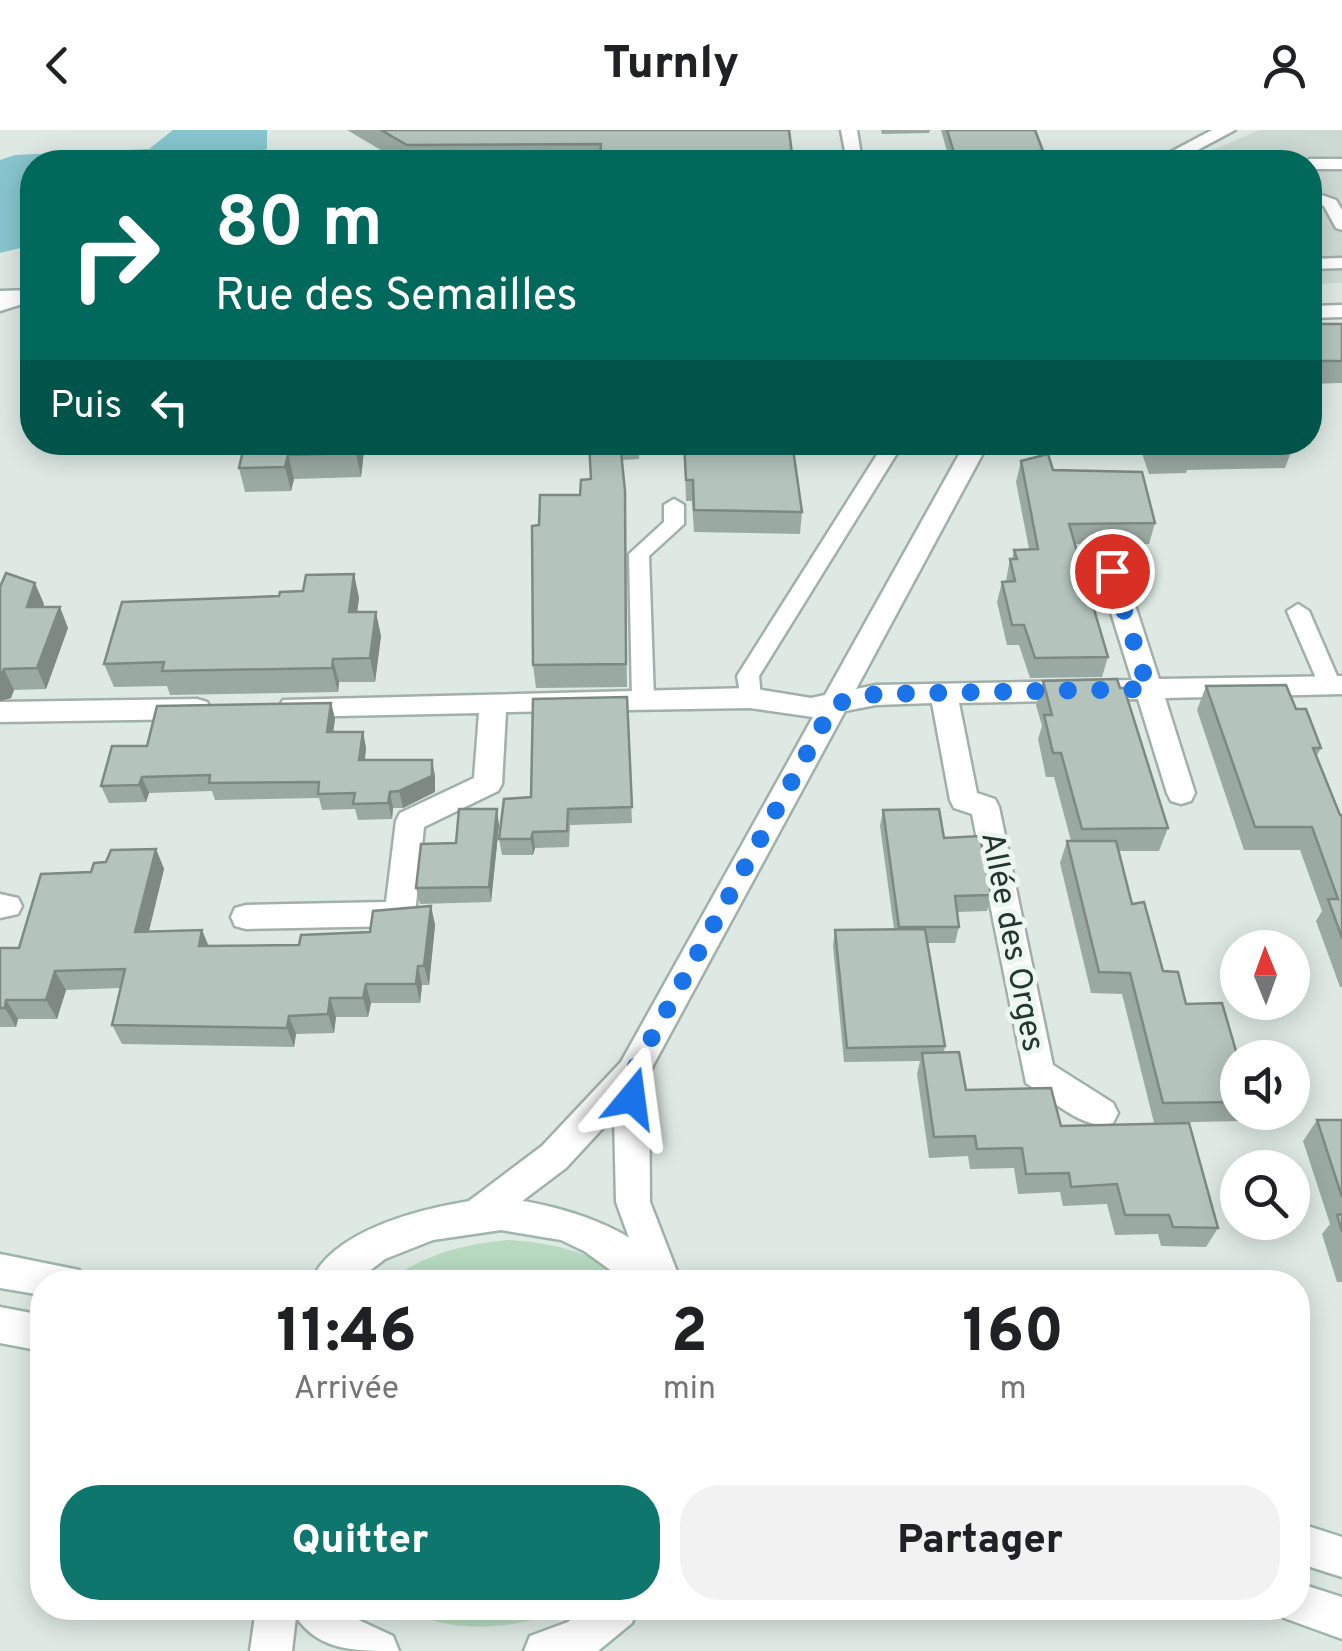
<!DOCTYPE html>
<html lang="fr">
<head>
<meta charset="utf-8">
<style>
	:root { --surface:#fff; --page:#f2f2f2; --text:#202124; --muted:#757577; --accent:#0f766e }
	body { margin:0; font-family:Overpass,sans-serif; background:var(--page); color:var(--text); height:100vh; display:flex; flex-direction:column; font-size:38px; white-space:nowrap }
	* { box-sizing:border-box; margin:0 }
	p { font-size:32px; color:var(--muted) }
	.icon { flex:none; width:55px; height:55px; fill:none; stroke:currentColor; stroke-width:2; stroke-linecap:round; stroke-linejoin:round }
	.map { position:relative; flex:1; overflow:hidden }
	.side { position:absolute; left:30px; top:1140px; width:1280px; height:350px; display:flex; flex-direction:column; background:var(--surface); border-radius:40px; box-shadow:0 5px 25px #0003 }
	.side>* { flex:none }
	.guide { position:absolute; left:20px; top:20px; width:1302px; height:305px; border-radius:40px; box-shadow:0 5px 25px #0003; background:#00695c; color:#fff; overflow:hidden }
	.needle { width:65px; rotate:359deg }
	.fabs { position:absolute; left:1220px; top:800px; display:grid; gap:20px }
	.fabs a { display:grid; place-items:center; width:90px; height:90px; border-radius:50%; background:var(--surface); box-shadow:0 5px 25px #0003; font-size:50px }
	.pin { position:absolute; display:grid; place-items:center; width:85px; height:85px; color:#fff; margin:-42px; border:5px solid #fff; border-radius:50%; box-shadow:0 2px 10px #0007 }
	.me { position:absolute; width:110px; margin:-55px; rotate:16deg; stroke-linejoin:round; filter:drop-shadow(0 0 8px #0008) }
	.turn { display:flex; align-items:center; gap:35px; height:210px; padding:0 30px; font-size:45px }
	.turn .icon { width:130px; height:130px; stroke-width:2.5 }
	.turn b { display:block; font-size:70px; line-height:85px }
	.then { display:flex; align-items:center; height:95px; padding:0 30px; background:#0003; gap:20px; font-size:38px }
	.eta { display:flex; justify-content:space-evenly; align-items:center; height:170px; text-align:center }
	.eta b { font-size:60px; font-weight:800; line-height:70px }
	.button { display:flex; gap:20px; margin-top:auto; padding:20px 30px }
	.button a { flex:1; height:115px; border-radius:40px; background:var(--accent); color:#fff; font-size:40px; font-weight:800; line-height:115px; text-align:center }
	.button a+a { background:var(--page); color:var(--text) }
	header { display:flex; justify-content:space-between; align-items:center; height:130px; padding:0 30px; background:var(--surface); font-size:45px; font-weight:800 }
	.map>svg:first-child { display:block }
</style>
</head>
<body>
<header><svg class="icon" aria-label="back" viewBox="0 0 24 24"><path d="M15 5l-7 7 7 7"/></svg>Turnly<svg class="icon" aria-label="person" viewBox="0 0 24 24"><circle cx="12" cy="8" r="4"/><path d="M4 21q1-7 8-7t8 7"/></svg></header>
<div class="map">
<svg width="1342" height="1521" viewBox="0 0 1342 1521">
	<rect width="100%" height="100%" fill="#dee9e4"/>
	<path fill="#cdd9d3" d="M1260,0H1342V153L1310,154V32H1184Z"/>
	<g fill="#b7dac0">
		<path d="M509,1110C554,1113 595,1122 630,1152H388C423,1124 465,1114 509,1110Z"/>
		<path d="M401,1478H573C516,1498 457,1507 401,1478Z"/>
	</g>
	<path fill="#87c5ce" d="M173,0H267V19L233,32H32V115L0,123V30L15,25L149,19Z"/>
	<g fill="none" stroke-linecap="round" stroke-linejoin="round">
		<g stroke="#a1b0ab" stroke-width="5">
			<g id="lane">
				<path d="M841,0H857L862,32H847Z"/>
				<path d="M1310,29H1342V39H1310V32H1303Z"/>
				<path d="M1310,61L1336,70L1342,80V100L1336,98L1324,76L1310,71Z"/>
				<path d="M1342,128V138L1310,139V129Z"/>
				<path d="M32,161V171L0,181V170Z"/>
				<path d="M885,312H904L759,546L761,568L758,574H742L737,546Z"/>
				<path d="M674,369L684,375V394L649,426L654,569L643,577L632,569L629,424L664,392V375Z"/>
				<path d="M1298,474L1309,481L1341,555L1338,561L1330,563L1319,555L1287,481Z"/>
			</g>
		</g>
		<g stroke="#a1b0ab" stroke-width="5">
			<g id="street">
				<path d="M1212,0H1235L1175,32H1152Z"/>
				<path d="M32,160V172L0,173V161Z"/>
				<path d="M1342,175V187L1310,188V176Z"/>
				<path d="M966,312H989L856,559L876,555L1132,550L1098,441L1111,433L1124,441L1159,549L1342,546V564L1165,568L1195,663L1191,671L1181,674L1171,671L1167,663L1138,569L959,573L977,663L995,669L999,677L1053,935L1113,973L1118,983L1113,993C1086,1003 1049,968 1026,953L972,684L954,678L950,670L932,573L876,575L845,581L649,943L650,1072L681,1152H645L616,1072L614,986L566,1038L489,1096L477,1101L465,1096L459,1085L465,1074L542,1016L621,932L813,587L750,578L506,582L502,654L498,661L424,697L415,784L411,793L400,796L246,799L235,796L231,787L235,778L246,775L386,772L396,691L400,683L474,648L479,583L293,587L283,584L279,577L283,570L750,558L811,568L825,565Z"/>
				<path d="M197,569L207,572L211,579L207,586L197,589L0,592V572Z"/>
				<path d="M0,764L18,768L22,776L18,784L0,788Z"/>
				<path d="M256,1478H297L292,1521H250Z"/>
			</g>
		</g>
		<g stroke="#9eb5ac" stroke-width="5">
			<g id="secondary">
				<path d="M501,1068C552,1073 651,1099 671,1152H627L584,1121L561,1110L501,1100L433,1110L385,1129L355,1152H311C333,1095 446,1071 501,1068Z"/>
				<path d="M0,1124L79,1140L84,1152H42V1165L0,1158Z"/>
				<path d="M0,1177L42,1185V1221L0,1213Z"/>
				<path d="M1298,1393L1342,1407V1447L1298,1433Z"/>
				<path d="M1298,1453L1342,1467V1509L1284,1488L1279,1478H1298Z"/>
				<path d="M291,1478H341L350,1486L393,1506L399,1521C351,1521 313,1521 291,1478Z"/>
				<path d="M585,1478H638L632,1493L598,1521H524L530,1506L568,1492Z"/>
			</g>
		</g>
		<use href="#lane" fill="#fff" fill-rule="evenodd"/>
		<use href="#street" fill="#fff" fill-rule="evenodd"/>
		<use href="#secondary" fill="#fff" fill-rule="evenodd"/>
	</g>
	<g fill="#9ba9a3">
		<path d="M347,0H789L793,32H272L396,29Z"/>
		<path d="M881,0H930L929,3L882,4Z"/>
		<path d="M941,0H1035L1043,21L1041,32H950Z"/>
		<path d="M1310,194H1342V253L1310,254Z"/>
		<path d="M232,312H365L361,347L294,349L291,361L245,362L239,338L243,322H235Z"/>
		<path d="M589,312H640L639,329L622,330L625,384L627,557L536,558L533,535L539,395L580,365L591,349Z"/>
		<path d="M684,312H865L864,323L794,324L802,382L800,404L694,402L692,371H686Z"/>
		<path d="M1138,312H1293L1294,314L1285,338L1187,340L1186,343L1149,344Z"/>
		<path d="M1021,331L1053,340L1155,393L1149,414H1075L1108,527L1102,547L1030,548L1019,515H1007L997,472L1002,452L1006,451L1010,429H1012L1014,420L1029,419L1016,352Z"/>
		<path d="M354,444L359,468L357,482L381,506L375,552H339L338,562L170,565L167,556L114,557L104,534L279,466L303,461Z"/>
		<path d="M0,457L44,474L43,477L68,498L46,559L14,560L11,568L0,571Z"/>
		<path d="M1043,551L1168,698L1159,721H1119L1132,774L1163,841L1186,874L1238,928V982H1243L1239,991L1154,993L1122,864L1091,863L1060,733L1067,711H1071L1054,647H1046L1038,609L1042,596L1036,575Z"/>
		<path d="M1206,556L1321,618L1316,627L1340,685H1342V857H1340L1316,791L1322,781L1300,720H1244L1197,580Z"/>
		<path d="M627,567L632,693L570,695L569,717L535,718L533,725H502L499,709L531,667Z"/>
		<path d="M331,573L335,589L333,602H363L366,618L365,630L435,646V662L403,678H393L392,689L358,690L355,679L322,680L319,668L215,670L212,661L149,663L146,672L109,673L101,656L147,616Z"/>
		<path d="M883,680L944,708L991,765L987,781L957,782L959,797L955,813H927L945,916L944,922L966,960L1061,996L1218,1098L1206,1117L1161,1116L1158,1104L1115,1105L1107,1074L1063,1076L1060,1062L1018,1064L1014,1038L970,1039L968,1026L929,1028L917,944L920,931L844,932L833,816L835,800L894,799L880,696Z"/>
		<path d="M499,695L491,772L420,774L416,758L456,713Z"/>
		<path d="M156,719L164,739L149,801L209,816L299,815L370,802L431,776L435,795L429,855H422L420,873H371L368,887H336L334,903L296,904L294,917L122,914L112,895L120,858L66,860L57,889H18L16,897H0V818H19L91,742L106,732Z"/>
		<path d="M1317,990H1342V1152H1337L1322,1104L1330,1094L1303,1011Z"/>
	</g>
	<g fill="#7e8984">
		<path d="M357,312H365L361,347L356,323Z"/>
		<path d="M288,325L294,349L291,361L285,337Z"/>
		<path d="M354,444L359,468L354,506L349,482Z"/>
		<path d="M35,453L44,474L36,498L27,477Z"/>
		<path d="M60,477L68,498L46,559L37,538Z"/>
		<path d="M376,482L381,506L375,552L370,528Z"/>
		<path d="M333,529L339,552L338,562L332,538Z"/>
		<path d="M4,539L14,560L11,568L0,571V548Z"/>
		<path d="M331,573L335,589L331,618L327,602Z"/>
		<path d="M363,602L366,618L363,646L359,630Z"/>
		<path d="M432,630L435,646V662L403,678L399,661Z"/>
		<path d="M142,647L149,663L146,672L139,655Z"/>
		<path d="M390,662L393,678L392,689L388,673Z"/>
		<path d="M497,679L499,695L491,772L489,757Z"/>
		<path d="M533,702L535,718L533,725L531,709Z"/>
		<path d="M156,719L164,739L144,821L135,802Z"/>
		<path d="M431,776L435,795L429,855L424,836Z"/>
		<path d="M202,800L210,819L199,816Z"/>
		<path d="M418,836L422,855L420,873L416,854Z"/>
		<path d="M55,841L66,860L57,889L46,870Z"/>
		<path d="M366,854L371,873L368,887L363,868Z"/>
		<path d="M330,868L336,887L334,903L328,884Z"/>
		<path d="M6,870L18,889L16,897L5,878Z"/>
		<path d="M289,886L296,904L294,917L287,898Z"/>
	</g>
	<g fill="#b4c4bd" stroke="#7e8984" stroke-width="2.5">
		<path d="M381,0H789L793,32H600L601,14L407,15Z"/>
		<path d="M947,0H1035L1043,21H1039L1040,27H1024L1026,32H957Z"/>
		<path d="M397,29L403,32H272Z"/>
		<rect x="1310" y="194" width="32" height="37"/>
		<path d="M245,312H357L356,323L288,325L285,337L239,338Z"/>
		<path d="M589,312H620L625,361L626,534L533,535L532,396L539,395L540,365H580L581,350L591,349Z"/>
		<path d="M684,312H792L802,382L694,380L693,350H686Z"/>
		<path d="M1154,312H1293L1294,314L1193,315V318L1156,319Z"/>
		<path d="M1048,324L1053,340L1142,342L1155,393L1069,394L1108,527L1035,528L1024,495H1012L1002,452L1015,451L1010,429H1017L1014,420L1038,419L1021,331Z"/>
		<path d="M6,443L35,453L27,477H60L37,538L4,539L0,548V457Z"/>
		<path d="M354,444L349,482H376L370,528L333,529L332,538L162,541L164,532L104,534L122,472L279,466L280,462L303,461L306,445Z"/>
		<path d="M1117,549L1120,558H1124L1168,698L1082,699L1061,623H1053L1044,585H1052L1043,551Z"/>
		<path d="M1286,555L1296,579H1306L1321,618H1313L1340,685H1342V808L1328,769H1338L1312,697H1255L1206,556Z"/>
		<path d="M627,567L632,677L568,679L567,701L533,702L531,709H499L504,669L531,667L533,569Z"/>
		<path d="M331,573L327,602H363L359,630H432V646L399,661L390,662L388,673L353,674L355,663L318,664L319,652L209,653L210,645L142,647L139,655L101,656L112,616H147L157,576Z"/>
		<path d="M459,679H497L489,757L416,758L421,714L456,713Z"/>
		<path d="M939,679L944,708L980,706L991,765L955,766L959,797H899L883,680Z"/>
		<path d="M1067,711H1116L1132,774L1144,772L1163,841L1178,842L1186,874L1222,873L1238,928V972L1163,973L1130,843L1099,842Z"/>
		<path d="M156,719L135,802L202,800L199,816L299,815L301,805L370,802L373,781L431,776L424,836H418L416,854H366L363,868H330L328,884L289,886L287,898L112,895L125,839L55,841L46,870H6L5,878H0V818H19L41,744L91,742L94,733L106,732L111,720Z"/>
		<path d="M925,799L945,916L847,918L835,800Z"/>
		<path d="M959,922L966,960L1051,958L1061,996L1189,993L1218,1098L1173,1097L1169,1085H1125L1117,1054L1071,1057L1069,1043L1026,1044L1022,1018L977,1019L975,1006L934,1007L922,923Z"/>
		<path d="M1317,990H1342V1067Z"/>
		<path d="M1342,1084V1102L1337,1085Z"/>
	</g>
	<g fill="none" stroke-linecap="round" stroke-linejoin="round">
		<path stroke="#1a73e8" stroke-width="18" stroke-dasharray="0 32.4" d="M632,968L633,942L834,574L876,564L1148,559L1112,441"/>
	</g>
	<g text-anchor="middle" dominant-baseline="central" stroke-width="10" stroke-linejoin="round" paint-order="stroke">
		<g font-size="32" fill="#203831" stroke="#eef6f2">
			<text transform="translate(1011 812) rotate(79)">Allée des Orges</text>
		</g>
	</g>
</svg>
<div class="fabs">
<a><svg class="needle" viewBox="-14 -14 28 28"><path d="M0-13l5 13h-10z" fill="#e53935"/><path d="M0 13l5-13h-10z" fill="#757577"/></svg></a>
<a><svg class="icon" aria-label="sound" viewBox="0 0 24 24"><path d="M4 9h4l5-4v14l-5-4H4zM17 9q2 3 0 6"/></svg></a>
<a><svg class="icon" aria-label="search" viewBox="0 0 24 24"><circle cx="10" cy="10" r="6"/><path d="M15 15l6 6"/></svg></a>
</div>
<div class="pin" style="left:1112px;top:441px;background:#d93025"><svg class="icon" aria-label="arrive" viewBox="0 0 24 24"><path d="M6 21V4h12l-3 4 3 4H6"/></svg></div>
<svg class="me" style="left:632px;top:968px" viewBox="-20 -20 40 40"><path d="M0-17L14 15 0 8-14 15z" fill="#1a73e8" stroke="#fff" stroke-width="4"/></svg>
<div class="guide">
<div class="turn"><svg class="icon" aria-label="right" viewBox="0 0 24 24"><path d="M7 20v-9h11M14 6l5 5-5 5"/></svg><div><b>80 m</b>Rue des Semailles</div></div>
<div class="then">Puis<svg class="icon" aria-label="left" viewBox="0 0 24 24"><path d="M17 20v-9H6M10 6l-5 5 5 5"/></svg></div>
</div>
<section class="side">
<div class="eta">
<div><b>11:46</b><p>Arrivée</p></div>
<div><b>2</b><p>min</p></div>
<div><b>160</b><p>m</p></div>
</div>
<div class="button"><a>Quitter</a><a>Partager</a></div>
</section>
</div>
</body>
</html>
